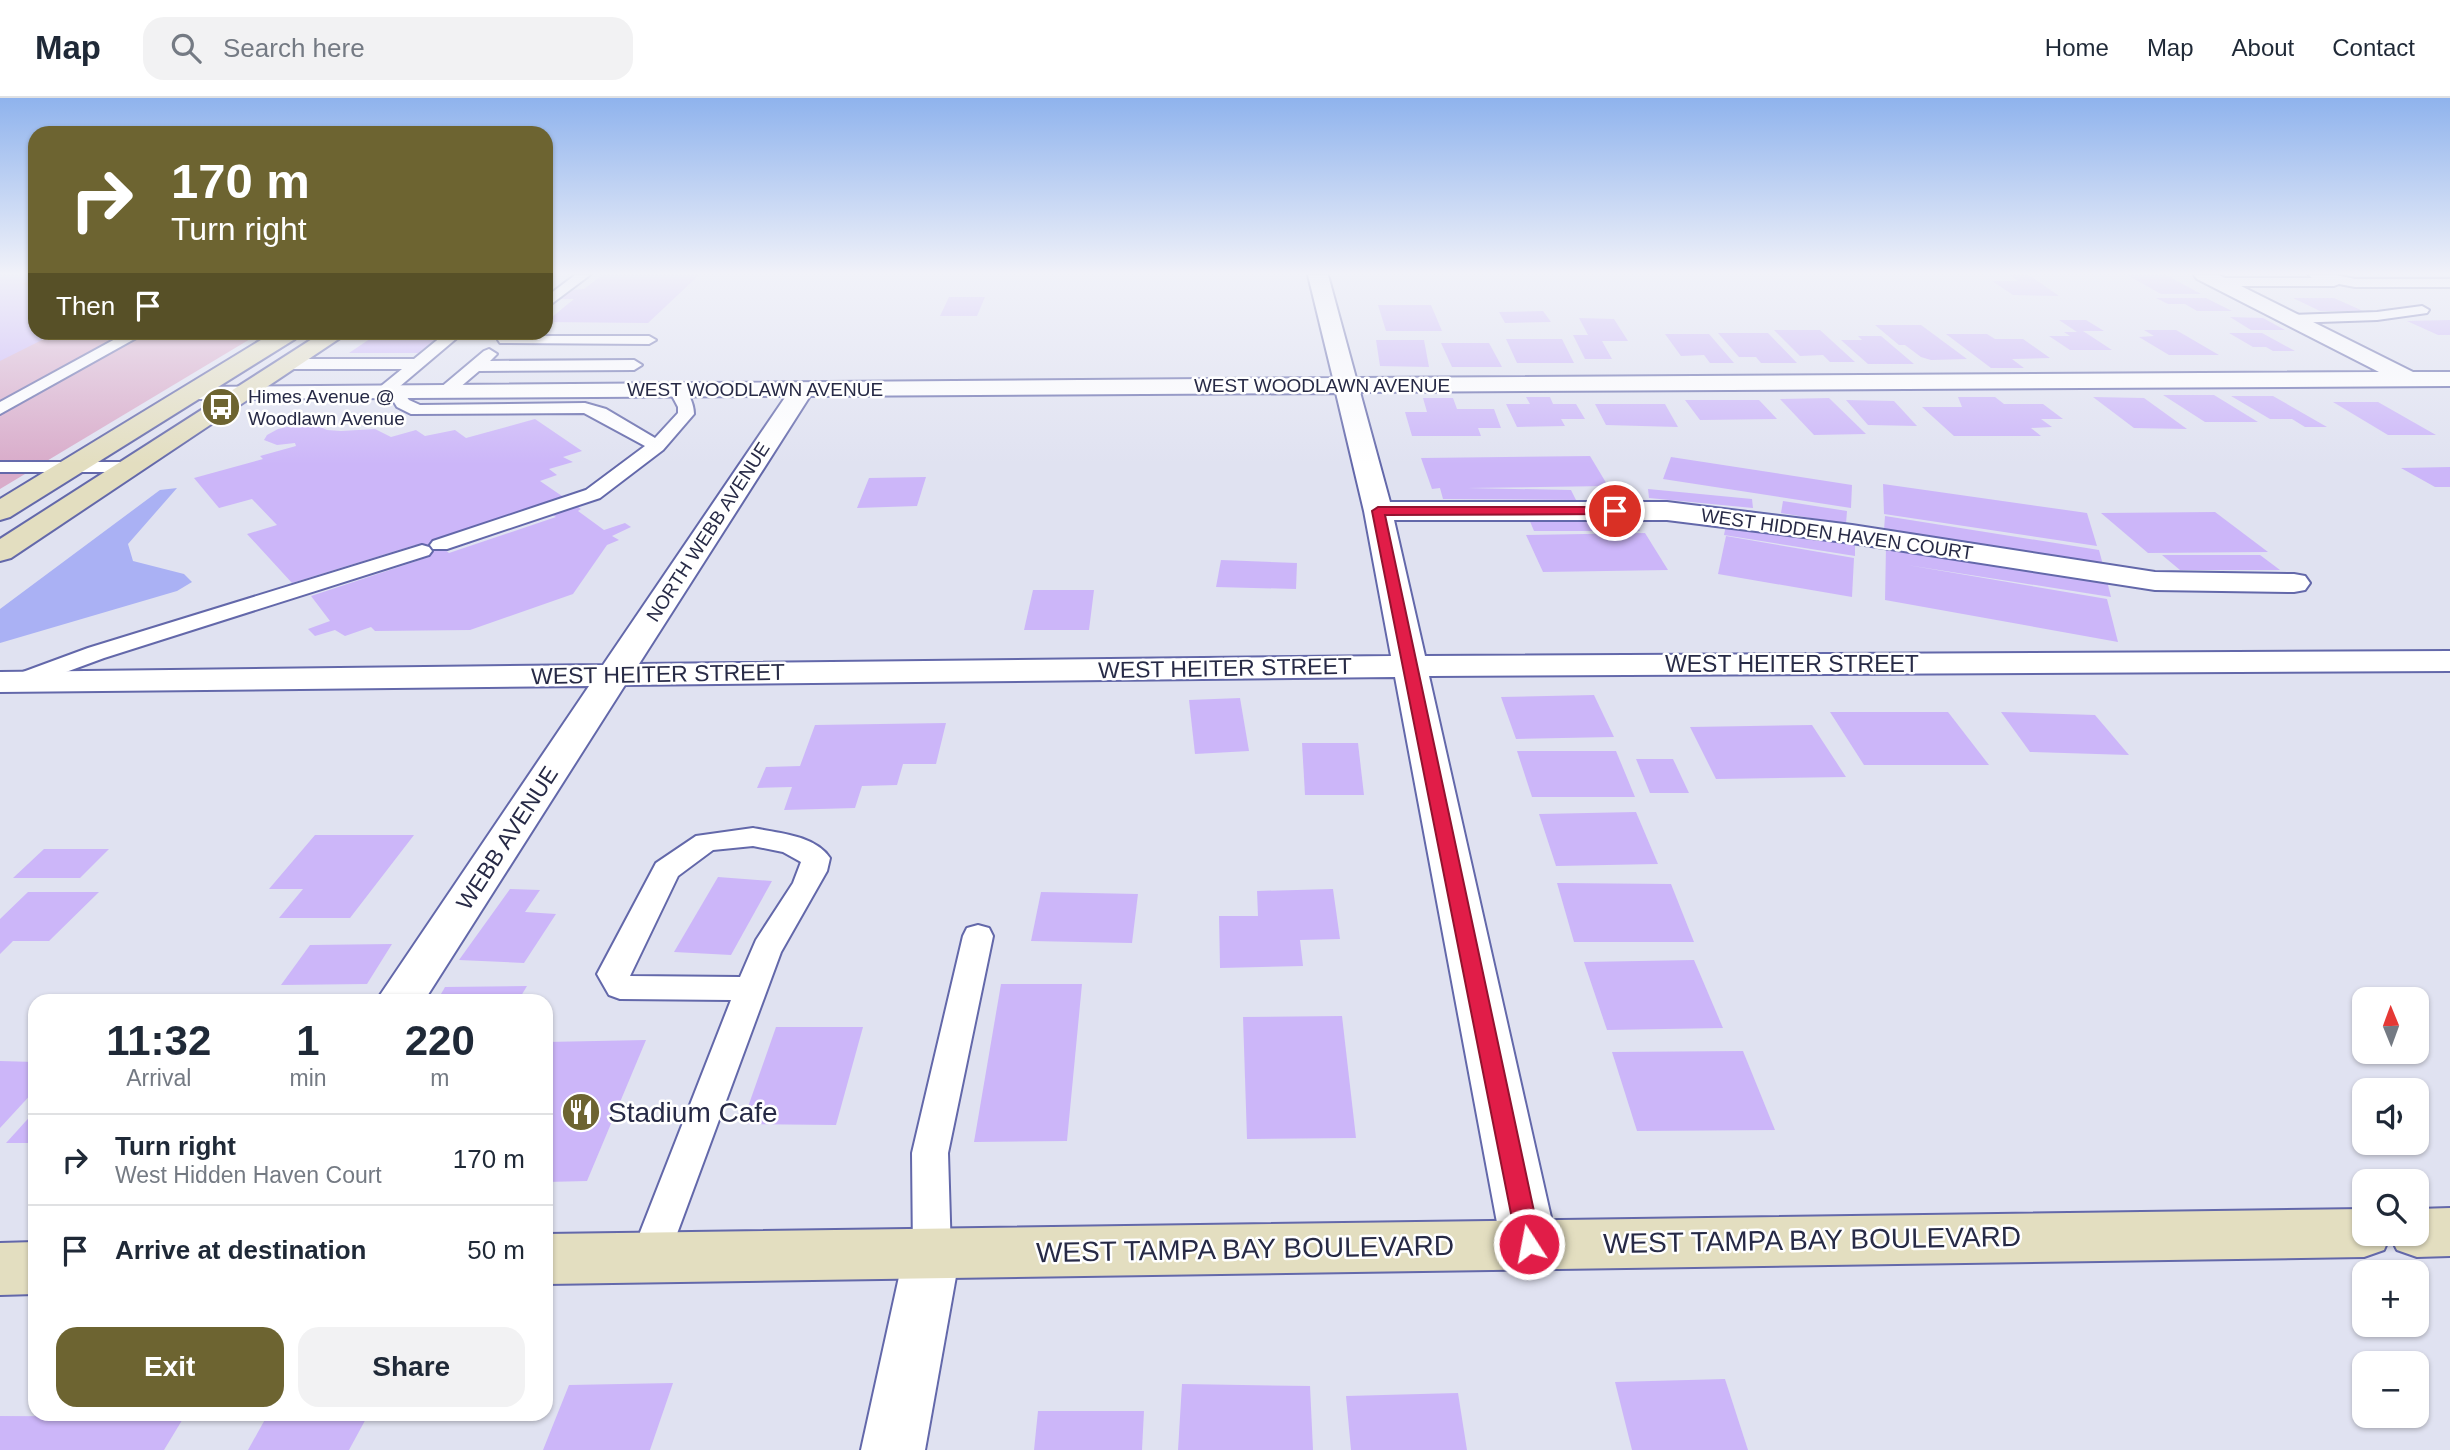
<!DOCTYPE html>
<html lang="en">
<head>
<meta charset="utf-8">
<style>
	:root { --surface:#fff; --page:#f2f2f3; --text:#1f2937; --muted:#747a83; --line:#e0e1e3; --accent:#6d6431 }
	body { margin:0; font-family:Arial,sans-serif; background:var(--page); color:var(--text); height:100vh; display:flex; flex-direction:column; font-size:26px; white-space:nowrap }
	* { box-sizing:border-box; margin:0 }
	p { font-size:23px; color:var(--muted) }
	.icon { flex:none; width:38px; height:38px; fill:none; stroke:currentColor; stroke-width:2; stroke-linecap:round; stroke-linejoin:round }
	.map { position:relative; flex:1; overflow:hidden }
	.panel { position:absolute; left:28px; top:896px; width:525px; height:427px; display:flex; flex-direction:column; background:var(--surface); border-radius:21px; box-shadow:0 2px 5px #0004 }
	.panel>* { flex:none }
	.top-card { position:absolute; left:28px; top:28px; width:525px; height:214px; border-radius:21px; box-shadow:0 2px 5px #0004; background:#6d6431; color:#fff; overflow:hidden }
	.needle { width:46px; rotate:359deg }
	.controls { position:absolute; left:2352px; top:889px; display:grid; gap:14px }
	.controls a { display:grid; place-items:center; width:77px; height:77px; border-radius:14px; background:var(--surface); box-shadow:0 2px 5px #0004; font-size:35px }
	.pin { position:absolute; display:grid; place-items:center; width:60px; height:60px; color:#fff; margin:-30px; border:4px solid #fff; border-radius:50%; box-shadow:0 2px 7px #0007 }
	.me { position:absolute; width:77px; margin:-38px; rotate:349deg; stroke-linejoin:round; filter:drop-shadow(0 0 5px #0008) }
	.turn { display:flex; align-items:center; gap:24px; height:147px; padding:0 28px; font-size:32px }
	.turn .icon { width:91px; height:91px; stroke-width:2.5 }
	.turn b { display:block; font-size:49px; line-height:60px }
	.then { display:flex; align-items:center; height:66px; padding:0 28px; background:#0003; gap:14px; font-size:26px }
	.eta { display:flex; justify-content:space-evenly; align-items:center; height:119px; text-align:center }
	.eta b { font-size:42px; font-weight:600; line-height:49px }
	.cta { display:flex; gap:14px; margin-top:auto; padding:14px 28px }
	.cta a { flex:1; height:80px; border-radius:21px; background:var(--accent); color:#fff; font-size:28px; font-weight:600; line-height:80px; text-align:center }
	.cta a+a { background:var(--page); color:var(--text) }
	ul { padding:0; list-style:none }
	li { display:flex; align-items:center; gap:21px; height:91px; padding:0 28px; border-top:2px solid var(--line) }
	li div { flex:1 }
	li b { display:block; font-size:26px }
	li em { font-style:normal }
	header { display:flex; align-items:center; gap:42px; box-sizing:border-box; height:98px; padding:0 35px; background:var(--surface); border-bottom:2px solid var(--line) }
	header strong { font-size:33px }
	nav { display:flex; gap:38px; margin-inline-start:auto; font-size:24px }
	.search { width:490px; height:63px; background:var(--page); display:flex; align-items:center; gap:18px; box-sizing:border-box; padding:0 24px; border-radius:21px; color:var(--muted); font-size:26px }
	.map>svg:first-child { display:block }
</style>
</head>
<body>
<header>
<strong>Map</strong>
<div class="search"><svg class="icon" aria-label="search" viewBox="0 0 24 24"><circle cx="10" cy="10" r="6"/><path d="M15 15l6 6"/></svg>Search here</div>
<nav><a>Home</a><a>Map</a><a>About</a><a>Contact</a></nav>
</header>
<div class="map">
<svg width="2450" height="1352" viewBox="0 0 2450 1352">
	<rect width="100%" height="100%" fill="#e0e2f1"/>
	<path fill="#d9acca" d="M0,177H35V234L260,235L0,391Z"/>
	<path fill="#aab1f4" d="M177,390L128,446L133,463L184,476L192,484L177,493L0,545V511L160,392Z"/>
	<g fill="#ccb6f9" fill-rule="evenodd">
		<path d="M0,177H35V183L22,185L35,195V234H58L0,263Z"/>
		<path d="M602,177H699L648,225L546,224L574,201H560L572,192L584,191Z"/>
		<path d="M2010,177H2029L2059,198L2013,197L1992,183H2018Z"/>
		<path d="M2127,177H2166L2201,196H2161Z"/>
		<path d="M949,199H985L977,218H940Z"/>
		<path d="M2156,200H2206L2232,213H2197L2185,206H2168Z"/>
		<path d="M2293,200H2334L2363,213H2320Z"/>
		<path d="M1378,207H1431L1442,233H1386Z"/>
		<path d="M1543,213L1551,224L1505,225L1499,214Z"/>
		<path d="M2230,219L2263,220L2285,232H2251Z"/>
		<path d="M1579,220L1614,221L1628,243H1602L1612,261H1585L1573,237H1588Z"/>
		<path d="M2059,222H2086L2104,233H2083L2112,252H2070L2049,238H2070L2064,234H2077Z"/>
		<path d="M2450,222V237H2438L2407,223Z"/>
		<path d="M1875,227H1921L1967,261L1931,262L1921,259L1905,247H1899Z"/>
		<path d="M1774,232H1820L1855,264H1830L1823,257L1800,258Z"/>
		<path d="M2144,232H2176L2219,257H2169L2139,239L2154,238Z"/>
		<path d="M380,234H445L418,255H349Z"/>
		<path d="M1718,235H1768L1797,265H1761L1756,259H1739Z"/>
		<path d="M2229,235H2262L2295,253H2273L2266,249H2253Z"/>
		<path d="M1665,236H1709L1734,265H1710L1704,257L1681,258Z"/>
		<path d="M1946,236H1987L1995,241H2023L2050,260L2012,261L2024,270H1991Z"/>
		<path d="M1858,238H1881L1914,266H1868L1841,242H1862Z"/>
		<path d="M1506,241H1562L1574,265H1517Z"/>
		<path d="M1376,242H1424L1429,269L1380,268Z"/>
		<path d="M1441,245H1489L1502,269H1452Z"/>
		<path d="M2163,297H2214L2258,324H2205Z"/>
		<path d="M2231,298H2273L2327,329H2305L2292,321H2270Z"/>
		<path d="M1526,299H1550L1553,306H1576L1585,321H1561L1565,328L1517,329L1506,306H1530Z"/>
		<path d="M1958,299H1995L2004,306H2043L2063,321H2041L2052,329L2031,330L2041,338H1954L1922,309H1962Z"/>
		<path d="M2093,299L2144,300L2187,331L2134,330Z"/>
		<path d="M1423,300H1453L1457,311H1494L1501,330H1478L1481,338H1412L1405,314H1427Z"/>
		<path d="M1829,300L1866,336L1814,337L1780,301Z"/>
		<path d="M1685,302H1759L1777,321L1700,322Z"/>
		<path d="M1846,302L1894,303L1917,328L1868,327Z"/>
		<path d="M2333,304H2378L2436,337H2388Z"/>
		<path d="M1595,306H1665L1678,329L1606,327Z"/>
		<path d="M535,321L582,353L563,359L573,364L549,371L557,377L540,383L581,411L578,413L604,432L625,425L631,429L612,438L619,442L607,447L573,496L470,532L375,533L371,529L345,538L335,532L315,538L308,531L330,523L311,498L429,459L415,447L292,485L247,436L277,427L252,401L219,410L194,380L263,361L260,358L296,348L295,345L277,347L264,342L267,337L278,331L296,327L313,326L327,332L341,333L375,331L391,339L416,332L425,338L455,332L466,340ZM538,408L556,419L449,455L433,442Z"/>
		<path d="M1590,358L1608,388L1467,390L1571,392L1576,402L1443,401L1440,390L1432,391L1421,360Z"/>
		<path d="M1671,359L1852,387L1851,410L1663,381Z"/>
		<path d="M2450,369V389H2435L2401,370Z"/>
		<path d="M926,379L917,408L857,410L869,380Z"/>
		<path d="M1883,386L2087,415L2097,448L1884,416Z"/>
		<path d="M1648,391L1752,401L1753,410L1649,400Z"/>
		<path d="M1783,403L1847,413L1846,426L1781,415Z"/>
		<path d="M2215,414L2268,454L2148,455L2101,415Z"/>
		<path d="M1885,418L2099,452L2103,467L1884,432Z"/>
		<path d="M1529,421H1634L1640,433H1534Z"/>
		<path d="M1727,422L1855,444V458L1724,437Z"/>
		<path d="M1645,435L1668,472L1543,474L1526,437Z"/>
		<path d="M1726,438L1854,460L1852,499L1718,476Z"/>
		<path d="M1886,448L2107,483L2111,499L1907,467L2107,501L2118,544L1885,502Z"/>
		<path d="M2162,457H2260L2280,472H2180Z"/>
		<path d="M1221,462L1297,465L1296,491L1216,489Z"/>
		<path d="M1033,492H1094L1089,532H1024Z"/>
		<path d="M1594,597L1614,639L1516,641L1501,599Z"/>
		<path d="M1240,600L1249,653L1195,656L1189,602Z"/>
		<path d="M1830,614H1948L1989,667H1864Z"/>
		<path d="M2001,614L2095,617L2129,657L2030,654Z"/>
		<path d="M946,625L936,666H903L897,687L862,688L855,710L784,712L792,689L757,690L766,669L800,668L815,627Z"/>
		<path d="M1812,627L1846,679L1716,681L1690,629Z"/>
		<path d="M1302,645H1358L1364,697H1305Z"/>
		<path d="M1517,653H1616L1635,699H1532Z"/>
		<path d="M1636,661H1673L1689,695H1650Z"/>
		<path d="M1636,714L1658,766L1556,768L1539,716Z"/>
		<path d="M315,737H414L350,820H279L303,791H269Z"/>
		<path d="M44,751H109L80,780H13Z"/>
		<path d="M718,779L772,783L731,857L674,854Z"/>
		<path d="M1557,785L1671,786L1694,844H1574Z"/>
		<path d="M510,791L540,792L525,814L556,816L524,865L459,862Z"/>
		<path d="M1333,791L1340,841L1300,842L1303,868L1220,870L1219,818H1258L1257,793Z"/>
		<path d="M28,794H99L49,843H13L0,856V821Z"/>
		<path d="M1041,794L1138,796L1132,845L1031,843Z"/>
		<path d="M392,846L367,886L281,887L310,847Z"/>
		<path d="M1694,862L1723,930L1607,932L1584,864Z"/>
		<path d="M1001,886H1082L1067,1043L974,1044Z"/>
		<path d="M527,888L518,903H437L445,889Z"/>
		<path d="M1342,918L1356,1040L1247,1041L1243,919Z"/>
		<path d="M776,929H863L836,1027L742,1026Z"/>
		<path d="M646,942L587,1083L546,1084V944Z"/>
		<path d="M1743,953L1775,1032L1637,1033L1612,954Z"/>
		<path d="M0,963L35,964V992L0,1030Z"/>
		<path d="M35,1013V1045H6Z"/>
		<path d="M1725,1281L1748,1352H1632L1615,1284Z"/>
		<path d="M673,1285L650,1352H543L569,1287Z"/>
		<path d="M1182,1286L1310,1288L1313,1352H1178Z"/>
		<path d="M1458,1295L1467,1352H1351L1346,1298Z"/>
		<path d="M1038,1313H1144L1142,1352H1034Z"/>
		<path d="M268,1316H334L368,1317L349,1352H248Z"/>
		<path d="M0,1318L184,1319L164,1352H0Z"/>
	</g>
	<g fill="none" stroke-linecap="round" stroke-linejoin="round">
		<g stroke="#6368aa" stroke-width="4">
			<g id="lane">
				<path d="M575,177H590L546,210V199Z"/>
				<path d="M2309,177H2336L2355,181H2450V189H2355L2339,186L2334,188H2217L2210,184L2217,180H2312Z"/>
				<path d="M2422,208L2429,212L2427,215L2377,222L2291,225L2284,221L2291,217L2377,214Z"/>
				<path d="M128,234H147L0,316V304Z"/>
				<path d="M447,234H464L399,289L409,302L420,307L585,305L606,311L655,340L678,315V309L669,292L677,287C688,290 694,306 694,316L663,352L600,400L447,451H433L430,447L433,443L586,392L645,348L584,315L411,316L397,309L389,296L383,298L375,293L402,271H289L281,266L289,261H414Z"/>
				<path d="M505,238H649L656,242L649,246L500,245L498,242Z"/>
				<path d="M489,251L497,256L490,263L634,262L642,267L634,272L479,273L452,296H440L438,293L440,290L484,253Z"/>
				<path d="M0,364H132L141,369L132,374H0Z"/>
				<path d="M422,447L429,449L432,453L429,457L104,560L28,588H12L8,583L12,578L88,550Z"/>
				<path d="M753,730C778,735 815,737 830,760L827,773L781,854L668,1160L663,1172L649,1177L635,1172L630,1160L731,902L620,901L609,897L597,876L656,765L696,738ZM753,748L783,754L801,764L793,785L756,842L740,879L630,878L678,778L713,752Z"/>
				<path d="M978,827L989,830L993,838L948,1055L951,1156L946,1168L932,1173L918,1168L913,1156L912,1055L963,838L967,830Z"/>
			</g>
		</g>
		<g stroke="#6368aa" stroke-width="4">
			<g id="street">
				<path d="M1308,177H1328L1356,280L2379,274L2197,181L2194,177H2219L2413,274H2450V288L1360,294L1390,404H1667L1852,427L2155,474L2294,476L2305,478L2310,485L2305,492L2294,494L2155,492L1852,445L1667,422H1394L1425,558L2450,553V573L1429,578L1557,1146L1549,1164L1529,1171L1509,1164L1501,1146L1395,579L625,587L424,903H376L589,588L0,594V574L603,567L786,298L194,301L186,299L182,294L186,289L1333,280ZM1336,295L1364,413L1391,558L639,566L810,298Z"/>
				<path d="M932,1131L952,1138L960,1156L925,1352H861L904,1156L912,1138Z"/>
			</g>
		</g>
		<g stroke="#6368aa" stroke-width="4">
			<g id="secondary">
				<path d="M274,234L298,236L295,241L10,419L0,422V401Z"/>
				<path d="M323,234H349L11,460L0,463V441Z"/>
				<path d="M2450,1110V1158L2417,1159L2397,1152L2390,1138L2384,1152L2364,1159L546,1186V1136L2364,1111V1136H2417V1111Z"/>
				<path d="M35,1144V1196L0,1197V1145Z"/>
			</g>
		</g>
		<use href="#lane" fill="#fff" fill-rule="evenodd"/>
		<use href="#street" fill="#fff" fill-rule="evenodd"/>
		<use href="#secondary" fill="#e3dec0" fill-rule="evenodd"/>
	</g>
	<linearGradient id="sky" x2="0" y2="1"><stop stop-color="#8fb3ed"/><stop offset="0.48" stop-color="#f1f2f9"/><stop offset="1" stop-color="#f1f2f9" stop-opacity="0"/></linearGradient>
	<rect width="2450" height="366" fill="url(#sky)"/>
	<path fill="#e11d48" stroke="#92132f" stroke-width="2" d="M1378,409H1615L1621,413L1615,416L1385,417L1541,1146L1537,1153L1529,1156L1521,1153L1517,1146L1372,413Z"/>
	<defs>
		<g id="bus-disc" transform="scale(2.0125)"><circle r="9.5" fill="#6d6431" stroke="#fff"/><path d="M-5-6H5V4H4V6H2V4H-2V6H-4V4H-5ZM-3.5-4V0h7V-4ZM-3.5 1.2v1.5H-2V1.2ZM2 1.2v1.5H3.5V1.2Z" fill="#fff"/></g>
		<g id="restaurant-disc" transform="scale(2.0125)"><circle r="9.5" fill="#6d6431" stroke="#fff"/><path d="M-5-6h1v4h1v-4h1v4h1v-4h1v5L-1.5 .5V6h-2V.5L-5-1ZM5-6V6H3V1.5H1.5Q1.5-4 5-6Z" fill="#fff"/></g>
	</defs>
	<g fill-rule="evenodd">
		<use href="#bus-disc" x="221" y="309"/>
		<use href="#restaurant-disc" x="581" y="1014"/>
	</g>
	<g text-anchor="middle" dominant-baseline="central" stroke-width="5" stroke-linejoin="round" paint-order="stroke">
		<g font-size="19" fill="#272a46" stroke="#fff">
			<text x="1322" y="287">WEST WOODLAWN AVENUE</text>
			<text x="755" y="291">WEST WOODLAWN AVENUE</text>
			<text transform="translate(708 434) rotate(-57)">NORTH WEBB AVENUE</text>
			<text transform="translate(1837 436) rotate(8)">WEST HIDDEN HAVEN COURT</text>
		</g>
		<g font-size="19" fill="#272a46" stroke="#fff" text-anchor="start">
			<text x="248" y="298">Himes Avenue @<tspan x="248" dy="22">Woodlawn Avenue</tspan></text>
		</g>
		<g font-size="23" fill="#272a46" stroke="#fff">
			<text x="1792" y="566">WEST HEITER STREET</text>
			<text transform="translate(1225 570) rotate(-1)">WEST HEITER STREET</text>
			<text transform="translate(658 576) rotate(-1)">WEST HEITER STREET</text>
			<text transform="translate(507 740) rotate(-57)">WEBB AVENUE</text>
		</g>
		<g font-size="28" fill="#272a46" stroke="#fff" text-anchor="start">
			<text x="608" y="1014">Stadium Cafe</text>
		</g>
		<g font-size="28" fill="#272a46" stroke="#fff">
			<text transform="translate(1812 1142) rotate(-1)">WEST TAMPA BAY BOULEVARD</text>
			<text transform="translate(1245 1151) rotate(-1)">WEST TAMPA BAY BOULEVARD</text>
		</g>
	</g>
</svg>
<div class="controls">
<a><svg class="needle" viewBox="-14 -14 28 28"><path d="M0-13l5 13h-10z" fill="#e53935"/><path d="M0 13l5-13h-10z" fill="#747a83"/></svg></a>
<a><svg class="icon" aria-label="sound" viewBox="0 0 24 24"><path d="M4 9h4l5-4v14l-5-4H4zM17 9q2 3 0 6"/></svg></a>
<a><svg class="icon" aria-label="search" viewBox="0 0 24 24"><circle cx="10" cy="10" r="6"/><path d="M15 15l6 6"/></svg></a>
<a>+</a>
<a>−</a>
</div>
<div class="pin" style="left:1615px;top:413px;background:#d93025"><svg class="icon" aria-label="arrive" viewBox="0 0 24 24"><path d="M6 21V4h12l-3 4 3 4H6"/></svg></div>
<svg class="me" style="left:1529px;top:1146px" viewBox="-20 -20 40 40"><circle r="17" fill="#e11d48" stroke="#fff" stroke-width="3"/><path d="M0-11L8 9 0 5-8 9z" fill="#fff"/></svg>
<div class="top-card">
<div class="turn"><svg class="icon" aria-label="right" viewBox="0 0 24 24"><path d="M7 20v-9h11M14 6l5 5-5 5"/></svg><div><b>170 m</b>Turn right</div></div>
<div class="then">Then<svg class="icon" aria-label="arrive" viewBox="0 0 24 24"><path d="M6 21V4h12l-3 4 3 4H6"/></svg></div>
</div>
<section class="panel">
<div class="eta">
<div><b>11:32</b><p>Arrival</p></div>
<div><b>1</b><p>min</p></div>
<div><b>220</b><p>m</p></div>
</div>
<ul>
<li><svg class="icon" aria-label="right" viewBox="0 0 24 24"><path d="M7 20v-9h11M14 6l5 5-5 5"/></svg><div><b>Turn right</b><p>West Hidden Haven Court</p></div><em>170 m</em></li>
<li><svg class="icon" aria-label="arrive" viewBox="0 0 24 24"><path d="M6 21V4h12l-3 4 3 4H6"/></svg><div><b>Arrive at destination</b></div><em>50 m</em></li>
</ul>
<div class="cta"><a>Exit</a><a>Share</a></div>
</section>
</div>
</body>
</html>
